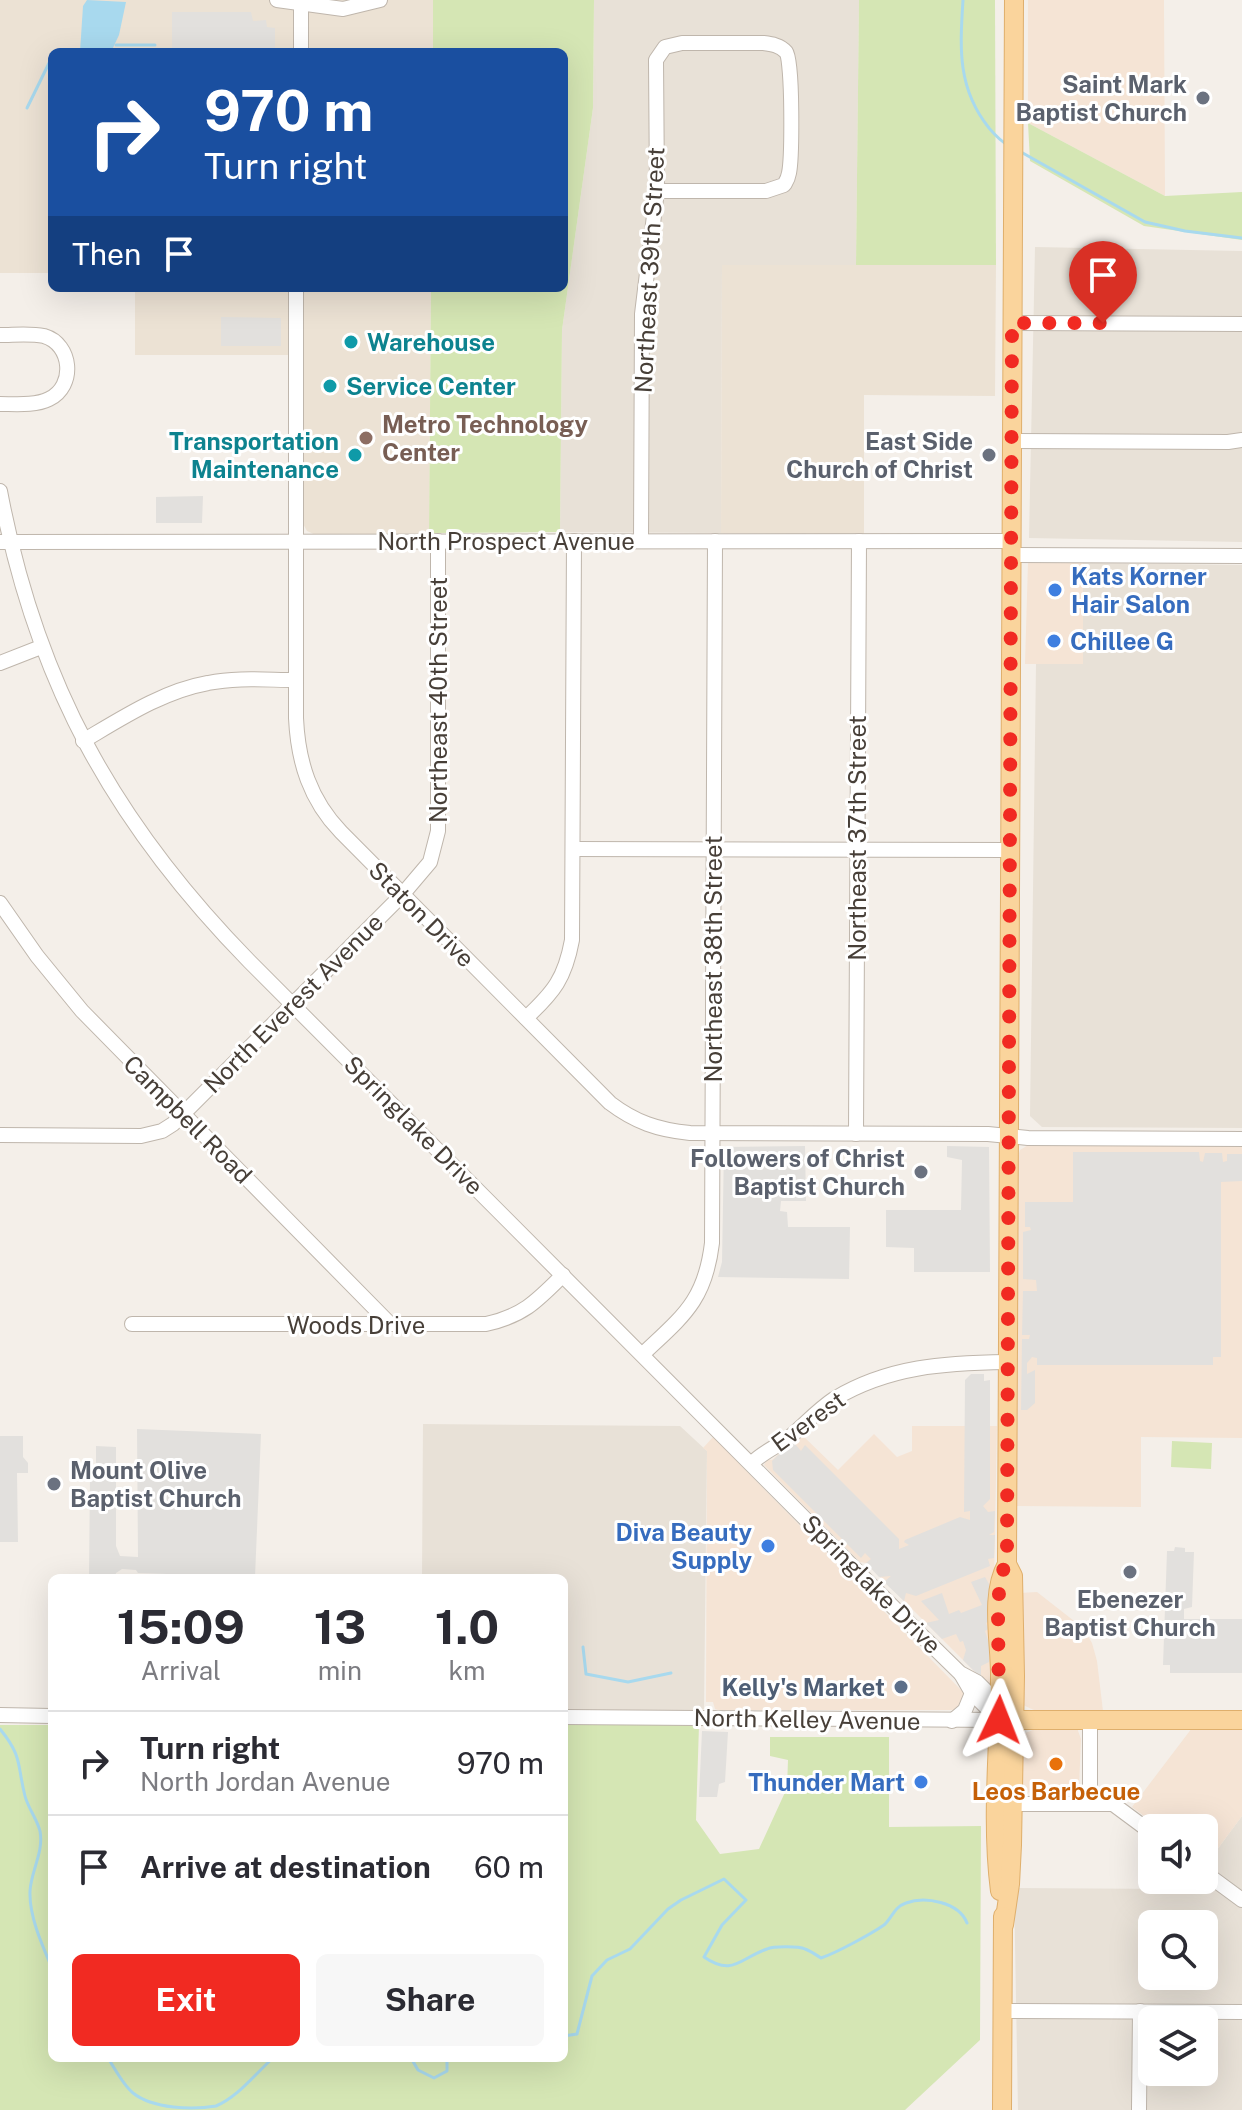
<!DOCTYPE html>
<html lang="en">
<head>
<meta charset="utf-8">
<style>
	:root { --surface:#fff; --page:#f7f7f7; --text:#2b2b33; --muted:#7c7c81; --line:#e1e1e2; --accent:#f12a22 }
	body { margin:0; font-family:"Public Sans",sans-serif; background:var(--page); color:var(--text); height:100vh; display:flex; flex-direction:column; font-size:30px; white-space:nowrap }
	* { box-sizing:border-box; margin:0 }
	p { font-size:26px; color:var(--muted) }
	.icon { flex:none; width:44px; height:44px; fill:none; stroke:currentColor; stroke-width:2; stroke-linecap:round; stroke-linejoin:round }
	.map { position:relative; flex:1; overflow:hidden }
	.panel { position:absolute; left:48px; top:1574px; width:520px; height:488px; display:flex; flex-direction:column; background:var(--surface); border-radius:12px; box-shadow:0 8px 32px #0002 }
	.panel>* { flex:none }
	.banner { position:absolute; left:48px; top:48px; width:520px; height:244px; border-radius:12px; box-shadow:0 8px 32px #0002; background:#1a4fa0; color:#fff; overflow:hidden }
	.fabs { position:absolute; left:1138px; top:1814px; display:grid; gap:16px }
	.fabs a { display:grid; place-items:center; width:80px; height:80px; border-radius:12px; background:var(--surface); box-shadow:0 8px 32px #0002; font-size:40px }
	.pin { position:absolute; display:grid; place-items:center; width:68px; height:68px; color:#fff; margin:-82px -34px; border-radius:50% 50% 50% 0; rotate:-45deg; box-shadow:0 0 8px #0007 }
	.pin .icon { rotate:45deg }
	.me { position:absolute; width:88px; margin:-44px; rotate:2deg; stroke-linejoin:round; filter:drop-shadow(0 0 6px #0008) }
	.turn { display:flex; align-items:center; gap:28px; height:168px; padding:0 24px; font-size:36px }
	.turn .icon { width:104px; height:104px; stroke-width:2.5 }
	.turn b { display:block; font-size:56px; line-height:68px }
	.then { display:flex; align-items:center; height:76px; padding:0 24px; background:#0003; gap:16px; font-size:30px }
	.eta { display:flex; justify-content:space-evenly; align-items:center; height:136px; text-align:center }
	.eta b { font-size:48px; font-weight:700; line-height:56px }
	.primary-button { display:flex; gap:16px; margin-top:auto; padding:16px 24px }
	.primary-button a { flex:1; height:92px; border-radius:12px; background:var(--accent); color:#fff; font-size:32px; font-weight:700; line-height:92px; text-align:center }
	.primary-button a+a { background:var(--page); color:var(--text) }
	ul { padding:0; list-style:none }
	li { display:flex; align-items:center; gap:24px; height:104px; padding:0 24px; border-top:2px solid var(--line) }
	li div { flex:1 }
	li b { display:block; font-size:30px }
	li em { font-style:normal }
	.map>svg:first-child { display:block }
</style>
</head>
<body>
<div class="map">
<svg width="1242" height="2110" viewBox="0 0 1242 2110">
	<rect width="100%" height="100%" fill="#f4efe9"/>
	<g fill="#e8e1d7" fill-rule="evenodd">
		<path d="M594,0H859L856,265H722L721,533L560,532L562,330L593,108Z"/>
		<path d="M1035,247L1242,251V542L1029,538Z"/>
		<path d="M1083,563L1242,565V1128L1042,1127L1030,1116L1036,664L1083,663Z"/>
		<path d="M423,1424L680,1426L707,1451L704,1709L694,1713L564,1712V1578H422Z"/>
		<path d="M1242,1816V1893L1205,1866Z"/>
		<path d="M1204,1879L1242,1908V2110H1018L1014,1888L1174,1889L1181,1880ZM1152,1924H1204V1976H1152ZM1152,2020H1204V2072H1152Z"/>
	</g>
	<g fill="#f5e4d5">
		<path d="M1028,0H1164L1165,196L1028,123Z"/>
		<path d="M1028,562L1083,563V664H1025Z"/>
		<path d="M1030,1144L1242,1145V1438L1141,1437V1507L1017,1506L1018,1156L1020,1150Z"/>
		<path d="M912,1426H997L992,1686H989L866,1563L860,1562L764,1465L767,1459L772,1460L801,1434L838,1470L874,1434L897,1457L912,1451Z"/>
		<path d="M713,1437L963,1692L966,1696L957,1710H718L715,1709L713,1702H706L707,1451L703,1448Z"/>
		<path d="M1037,1592L1083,1628L1092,1643L1097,1661L1103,1711H1036L1023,1705L1019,1593Z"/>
		<path d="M1077,1728L1081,1739L1079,1788L1068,1795L1021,1792L1020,1738L1023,1734L1035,1729Z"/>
		<path d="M1192,1728H1242V1816L1205,1866L1204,1828H1160L1132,1807Z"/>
	</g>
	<g fill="#ece2d4">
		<path d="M0,0H433V52H52V273H0Z"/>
		<path d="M722,265H996L995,396L864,395V535L721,533Z"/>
		<path d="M135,288H431L429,533L318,536L307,531L301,520L302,355H135Z"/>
	</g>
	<g fill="#d5e6b4">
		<path d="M433,0H594L593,108L562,330L560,532L429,533L431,288H564V52H433Z"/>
		<path d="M859,0H995L996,265H856Z"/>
		<path d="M1028,123L1165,196L1242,192V240L1144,226L1030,161Z"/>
		<path d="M1172,1441L1212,1443L1211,1469L1171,1467Z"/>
		<path d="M0,1725H52V2058H564V1725H699L696,1820L720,1854L759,1849L787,1788L788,1760L770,1756V1737H889V1827L981,1826L980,2040L905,2110H0Z"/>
	</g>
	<g fill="#e2e0dd">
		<path d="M172,12H251L253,21L266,20L267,27L275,28V52H172Z"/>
		<path d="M221,317L281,318V346H221Z"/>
		<path d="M203,496L202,523H156V497Z"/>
		<path d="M805,1146L806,1201H781L780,1211L787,1212L788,1227H850L849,1279L718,1277L722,1262L724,1147Z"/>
		<path d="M947,1146L989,1147L990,1272H914V1248L886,1247V1210H961L962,1160L947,1157Z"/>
		<path d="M1073,1152H1199L1200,1161L1203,1162L1205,1153H1222L1223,1162L1227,1161V1154H1242V1181L1221,1182V1357H1213V1365H1037V1358L1032,1357L1027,1363V1374L1035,1370V1403L1027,1410H1021L1022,1339H1029L1030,1335H1022L1023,1291H1037L1036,1280L1023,1279V1232L1031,1230L1030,1227H1025V1202H1073Z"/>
		<path d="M971,1374H984V1381L990,1380V1499L983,1506L988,1512L995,1511L994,1532L989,1535H995L994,1558L988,1559L990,1566L916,1596L906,1593L904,1601L884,1582L891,1576L879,1577L866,1563L871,1559L865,1553L861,1558L773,1470L772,1461L795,1439V1444L801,1451L805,1445L899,1539V1549L909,1545L904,1542L905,1540L960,1517L970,1520V1511L964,1512L965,1380Z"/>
		<path d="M137,1429L261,1434L255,1577L138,1573L136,1570L122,1569L116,1573L115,1578H89L90,1476H96V1446L116,1447V1546L120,1556L138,1557Z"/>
		<path d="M0,1436H23V1457L28,1463V1473H17L18,1542H0Z"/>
		<path d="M1175,1547L1185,1548V1552H1194L1192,1607L1184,1609V1619H1242V1673H1170V1665H1163L1167,1551H1174Z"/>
		<path d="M985,1577L989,1584V1621L986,1623L988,1629L985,1631L989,1643V1662L981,1666V1678L963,1660L966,1650L963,1641L960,1642L956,1634L942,1639L926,1623L939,1620L921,1601L942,1593L949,1614L959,1610L961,1613L982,1605L971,1582Z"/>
		<path d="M702,1731L728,1732L725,1782L719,1784L717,1797H699Z"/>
	</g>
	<path fill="#a8d9ee" d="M87,0L126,2L119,35L111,52H80L83,6Z"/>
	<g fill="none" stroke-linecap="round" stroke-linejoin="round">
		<g stroke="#a8d9ee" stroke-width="3">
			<path d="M963,0C960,48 957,88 989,128C995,135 1000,141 1008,145"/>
			<path d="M116,45H155"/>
			<path d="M64,52H80"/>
			<path d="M27,108L52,57"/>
			<path d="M1021,152L1145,222L1185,231L1242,238"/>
			<path d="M583,1647L586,1674L628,1682L671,1673"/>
			<path d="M0,1729C23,1757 17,1765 25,1796C28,1808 37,1819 40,1831C44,1852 31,1871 30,1891C29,1916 42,1945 52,1968"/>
			<path d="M564,2036L577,2034L592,1976L607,1960L630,1949L668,1909L681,1900L724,1879L746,1900L722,1925L704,1957C733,1977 740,1958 767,1949C773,1946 799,1946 805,1949C811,1951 816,1955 821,1958C836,1953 871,1934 884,1925C892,1918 894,1907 906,1903C925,1896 959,1902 967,1923"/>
			<path d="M108,2058C115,2069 123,2085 133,2093C153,2109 193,2110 216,2106C238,2097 256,2073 273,2058"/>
			<path d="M411,2058L418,2070L434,2078L447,2071V2058"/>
		</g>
		<g stroke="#bfb6ac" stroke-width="16">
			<g id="minor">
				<path d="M277,0L343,9L380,0"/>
				<path d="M301,52V5"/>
				<path d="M296,288V718C298,762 310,800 341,832L610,1103C635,1122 658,1130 690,1133L988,1134L1028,1138L1242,1139"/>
				<path d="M1012,323L1242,324"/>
				<path d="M0,335C14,335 30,333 44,336C72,344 76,386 49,399C35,406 15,404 0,404"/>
				<path d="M1011,441L1228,442L1242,440"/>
				<path d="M0,491C36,682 114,823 249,961L916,1630L960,1673L977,1682L1003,1708"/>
				<path d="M641,541L642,314L657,191L656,60L665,47L682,43H763C771,44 780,45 786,52C793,61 792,159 789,173C788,179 787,180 784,185L766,191H657"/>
				<path d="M0,542L1011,541"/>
				<path d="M1011,555L1242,556"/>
				<path d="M0,663L41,647"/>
				<path d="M83,741C122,718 163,691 208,683C237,677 267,680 296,680"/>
				<path d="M573,849L1010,850"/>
				<path d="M0,903L37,956L82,1011L390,1324"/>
				<path d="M526,1018C554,992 565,978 572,940L574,541"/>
				<path d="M856,1134L859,541"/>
				<path d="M0,1135L141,1136L162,1131L173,1124L402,895L430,862L438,831V541"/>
				<path d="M132,1324H486C523,1316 537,1301 563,1275"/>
				<path d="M643,1354C683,1316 705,1301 712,1243L715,541"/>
				<path d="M752,1463C764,1451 779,1446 792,1435C806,1423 819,1409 834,1399C889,1366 945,1363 1007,1362"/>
				<path d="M961,1674L972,1693L999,1720"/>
				<path d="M0,1715L52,1716"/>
				<path d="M564,1717L999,1720"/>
				<path d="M952,1721L965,1710L972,1693"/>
				<path d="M1011,1804H1113L1152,1833"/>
				<path d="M1090,1804V1719"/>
				<path d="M1204,1872L1242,1900"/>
				<path d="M1003,2011L1242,2012"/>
				<path d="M1139,2110L1140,2011"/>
			</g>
		</g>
		<g stroke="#dfaf6c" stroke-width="20">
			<g id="major">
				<path d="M1005,1720H1242"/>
				<path d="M1000,1891C991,1821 999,1750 1000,1680C1001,1644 989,1596 1007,1564"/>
				<path d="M1004,1925L1010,1884L1012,1845L1015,1676L1013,1576L1007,1564L1014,0"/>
				<path d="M1002,2110L1003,1916"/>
			</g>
		</g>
		<use href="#minor" stroke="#fff" stroke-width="14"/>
		<use href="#major" stroke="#fad49c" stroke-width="18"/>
	</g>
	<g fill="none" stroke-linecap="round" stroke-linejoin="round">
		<path stroke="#f12a22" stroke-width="14" stroke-dasharray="0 25.2" d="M999,1720L998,1611L1000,1575L1007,1564V1548L1012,323H1103"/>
	</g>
	<g fill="#6b7280" stroke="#fff" stroke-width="3">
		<circle cx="1203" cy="98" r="8"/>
		<circle cx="989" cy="455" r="8"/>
		<circle cx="921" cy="1172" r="8"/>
		<circle cx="54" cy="1484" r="8"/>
		<circle cx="1130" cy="1572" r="8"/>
	</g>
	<g fill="#0f9aa8" stroke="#fff" stroke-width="3">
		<circle cx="351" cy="342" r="8"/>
		<circle cx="330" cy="386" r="8"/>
		<circle cx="355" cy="455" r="8"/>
	</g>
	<circle fill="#8d6e63" stroke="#fff" stroke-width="3" cx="366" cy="438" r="8"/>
	<g fill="#3f7fe0" stroke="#fff" stroke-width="3">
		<circle cx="1055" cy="590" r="8"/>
		<circle cx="1054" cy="641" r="8"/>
		<circle cx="768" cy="1546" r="8"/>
		<circle cx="921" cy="1782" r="8"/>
	</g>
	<circle fill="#5c6f8a" stroke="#fff" stroke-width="3" cx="901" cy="1687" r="8"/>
	<circle fill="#e8710a" stroke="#fff" stroke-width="3" cx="1056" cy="1764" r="8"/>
	<g text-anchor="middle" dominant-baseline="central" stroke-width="6" stroke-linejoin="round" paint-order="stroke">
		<g font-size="24" font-weight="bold" fill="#5b616d" stroke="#fff" text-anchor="end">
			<text x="1187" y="84">Saint Mark<tspan x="1187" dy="28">Baptist Church</tspan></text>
			<text x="973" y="441">East Side<tspan x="973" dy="28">Church of Christ</tspan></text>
			<text x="905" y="1158">Followers of Christ<tspan x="905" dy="28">Baptist Church</tspan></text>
			<text x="70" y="1470" text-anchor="start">Mount Olive<tspan x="70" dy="28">Baptist Church</tspan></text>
			<text x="1130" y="1599" text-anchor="middle">Ebenezer<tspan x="1130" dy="28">Baptist Church</tspan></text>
		</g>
		<g font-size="24" fill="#473f38" stroke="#fff">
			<text transform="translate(649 270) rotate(-87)">Northeast 39th Street</text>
			<text x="506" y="541">North Prospect Avenue</text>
			<text transform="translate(438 700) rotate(-90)">Northeast 40th Street</text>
			<text transform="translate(857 838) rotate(-90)">Northeast 37th Street</text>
			<text transform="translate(422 914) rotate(45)">Staton Drive</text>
			<text transform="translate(713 959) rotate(-90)">Northeast 38th Street</text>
			<text transform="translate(293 1003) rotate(-45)">North Everest Avenue</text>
			<text transform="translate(188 1119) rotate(45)">Campbell Road</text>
			<text transform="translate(414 1125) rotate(45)">Springlake Drive</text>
			<text x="356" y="1325">Woods Drive</text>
			<text transform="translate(808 1421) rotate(-36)">Everest</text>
			<text transform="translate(872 1584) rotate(45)">Springlake Drive</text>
			<text transform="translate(807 1719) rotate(1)">North Kelley Avenue</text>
		</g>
		<g font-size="24" font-weight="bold" fill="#0d838f" stroke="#fff" text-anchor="start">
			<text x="367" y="342">Warehouse</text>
			<text x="346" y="386">Service Center</text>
			<text x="339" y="441" text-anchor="end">Transportation<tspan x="339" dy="28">Maintenance</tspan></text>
		</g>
		<g font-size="24" font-weight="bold" fill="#785e54" stroke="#fff" text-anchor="start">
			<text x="382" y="424">Metro Technology<tspan x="382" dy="28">Center</tspan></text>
		</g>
		<g font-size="24" font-weight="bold" fill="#366cbe" stroke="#fff" text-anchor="start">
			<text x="1071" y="576">Kats Korner<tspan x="1071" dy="28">Hair Salon</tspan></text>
			<text x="1070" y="641">Chillee G</text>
			<text x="752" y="1532" text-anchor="end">Diva Beauty<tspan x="752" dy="28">Supply</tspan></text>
			<text x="905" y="1782" text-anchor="end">Thunder Mart</text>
		</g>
		<g font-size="24" font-weight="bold" fill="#4e5e75" stroke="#fff" text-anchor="end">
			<text x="885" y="1687">Kelly's Market</text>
		</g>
		<g font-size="24" font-weight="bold" fill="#c56008" stroke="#fff">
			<text x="1056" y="1791">Leos Barbecue</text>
		</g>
	</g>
</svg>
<div class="fabs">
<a><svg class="icon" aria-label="sound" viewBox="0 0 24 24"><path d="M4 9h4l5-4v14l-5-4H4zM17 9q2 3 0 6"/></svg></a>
<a><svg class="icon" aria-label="search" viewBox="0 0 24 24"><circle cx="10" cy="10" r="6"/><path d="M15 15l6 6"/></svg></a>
<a><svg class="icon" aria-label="layers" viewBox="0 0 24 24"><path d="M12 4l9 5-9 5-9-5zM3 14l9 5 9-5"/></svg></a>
</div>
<div class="pin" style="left:1103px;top:323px;background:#d93025"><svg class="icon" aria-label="arrive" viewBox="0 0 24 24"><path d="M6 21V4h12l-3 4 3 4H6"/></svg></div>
<svg class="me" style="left:999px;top:1720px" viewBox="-20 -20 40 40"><path d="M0-17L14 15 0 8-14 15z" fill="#f12a22" stroke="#fff" stroke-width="4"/></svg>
<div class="banner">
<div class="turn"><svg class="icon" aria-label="right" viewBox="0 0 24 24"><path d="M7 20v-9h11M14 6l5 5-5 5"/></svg><div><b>970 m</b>Turn right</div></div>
<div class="then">Then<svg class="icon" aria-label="arrive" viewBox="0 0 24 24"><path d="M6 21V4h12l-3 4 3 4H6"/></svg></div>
</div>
<section class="panel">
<div class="eta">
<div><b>15:09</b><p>Arrival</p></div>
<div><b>13</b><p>min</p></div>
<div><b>1.0</b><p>km</p></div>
</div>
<ul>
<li><svg class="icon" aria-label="right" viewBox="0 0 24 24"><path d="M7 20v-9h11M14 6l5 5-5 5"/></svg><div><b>Turn right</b><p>North Jordan Avenue</p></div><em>970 m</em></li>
<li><svg class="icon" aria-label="arrive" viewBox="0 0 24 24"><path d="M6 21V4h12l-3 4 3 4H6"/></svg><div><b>Arrive at destination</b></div><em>60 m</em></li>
</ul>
<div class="primary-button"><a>Exit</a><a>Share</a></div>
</section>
</div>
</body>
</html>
